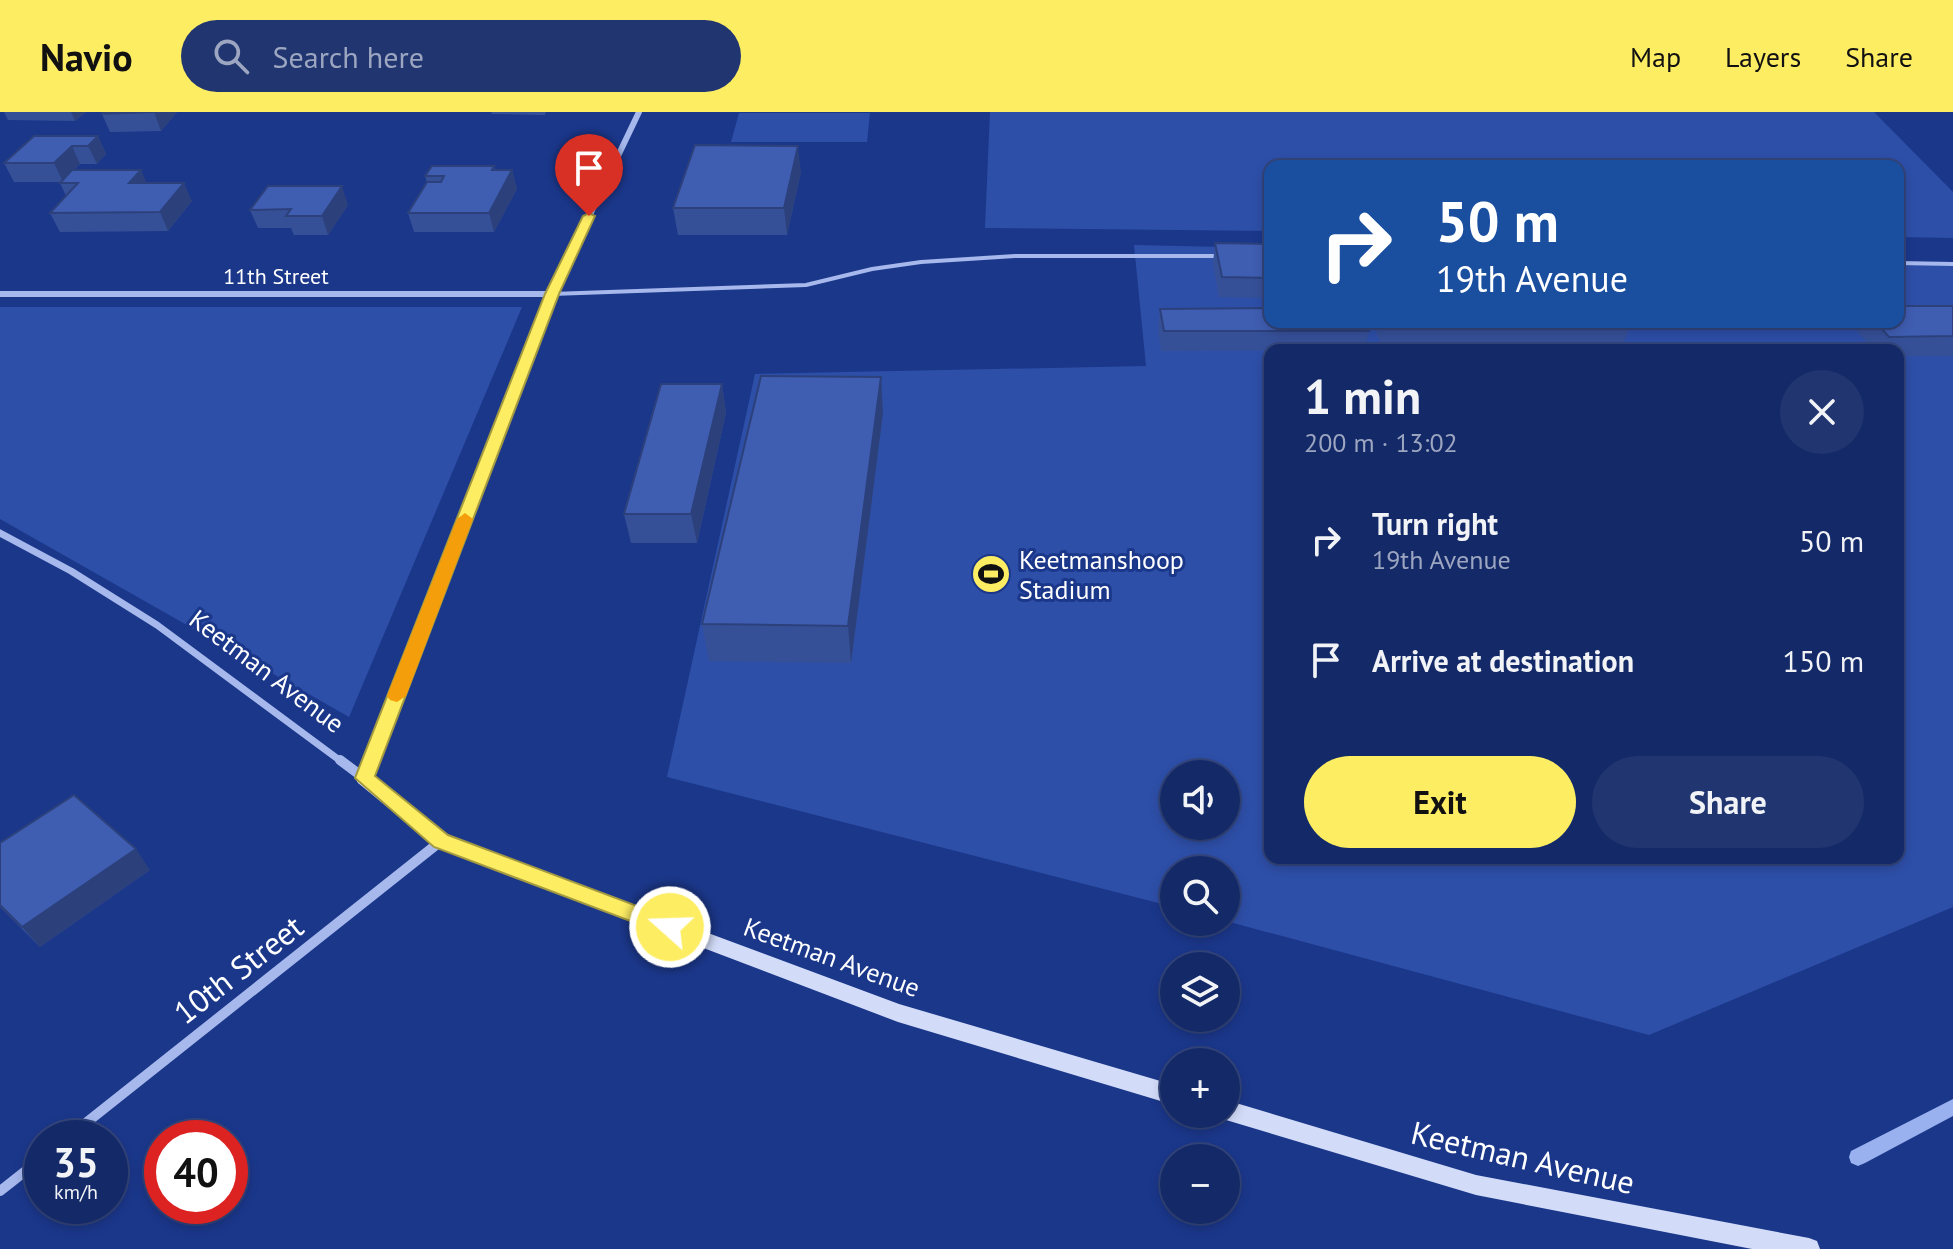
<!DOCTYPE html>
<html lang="en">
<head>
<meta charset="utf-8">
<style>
	:root { --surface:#142968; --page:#213571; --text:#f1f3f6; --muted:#9da6c0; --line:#33457c; --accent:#fded63 }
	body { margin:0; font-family:"PT Sans",sans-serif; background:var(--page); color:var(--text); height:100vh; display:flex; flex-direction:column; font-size:30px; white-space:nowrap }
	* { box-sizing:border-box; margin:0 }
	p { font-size:26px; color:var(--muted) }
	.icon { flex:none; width:44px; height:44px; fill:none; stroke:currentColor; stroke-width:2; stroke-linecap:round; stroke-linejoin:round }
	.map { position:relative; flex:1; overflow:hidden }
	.details { position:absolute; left:1264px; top:232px; width:640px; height:520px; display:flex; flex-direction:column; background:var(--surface); border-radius:16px; box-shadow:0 4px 12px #0003,0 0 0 2px var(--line) }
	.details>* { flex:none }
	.guide { position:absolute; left:1264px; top:48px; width:640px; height:168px; border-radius:16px; box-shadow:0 4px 12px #0003,0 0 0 2px var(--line); background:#1a4fa0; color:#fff; overflow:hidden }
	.fabs { position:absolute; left:1160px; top:648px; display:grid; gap:16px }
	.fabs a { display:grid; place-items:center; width:80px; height:80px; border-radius:50%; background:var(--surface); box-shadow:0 4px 12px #0003,0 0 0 2px var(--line); font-size:40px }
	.speed { position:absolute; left:24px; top:1008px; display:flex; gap:16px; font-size:40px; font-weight:700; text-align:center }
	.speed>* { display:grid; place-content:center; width:104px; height:104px; border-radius:50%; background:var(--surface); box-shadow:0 4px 12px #0003,0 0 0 2px var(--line); line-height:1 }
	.speed small { font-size:20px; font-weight:400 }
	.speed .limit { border:12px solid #d22; background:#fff; color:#111 }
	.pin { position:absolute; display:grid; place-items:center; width:68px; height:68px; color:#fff; margin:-82px -34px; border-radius:50% 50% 50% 0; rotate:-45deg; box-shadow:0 0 8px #0007 }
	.pin .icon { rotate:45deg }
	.me { position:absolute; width:88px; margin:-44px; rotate:290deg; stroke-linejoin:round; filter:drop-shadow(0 0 6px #0008) }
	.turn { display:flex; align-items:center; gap:28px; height:168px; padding:0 40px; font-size:36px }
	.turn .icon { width:104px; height:104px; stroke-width:2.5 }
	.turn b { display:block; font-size:56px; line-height:68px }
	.round { display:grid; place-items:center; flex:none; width:84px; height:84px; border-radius:42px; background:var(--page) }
	.summary { display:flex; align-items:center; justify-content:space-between; height:136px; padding:0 40px }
	h1 { font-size:48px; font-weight:700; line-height:60px }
	.primary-button { display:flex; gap:16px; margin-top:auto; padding:16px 40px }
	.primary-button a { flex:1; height:92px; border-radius:48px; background:var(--accent); color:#111; font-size:32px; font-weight:700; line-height:92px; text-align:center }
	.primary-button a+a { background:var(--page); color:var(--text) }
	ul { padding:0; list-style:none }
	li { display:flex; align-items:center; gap:24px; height:120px; padding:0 40px }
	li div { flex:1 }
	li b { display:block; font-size:30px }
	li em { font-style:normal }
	header { display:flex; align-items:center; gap:48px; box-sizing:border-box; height:112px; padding:0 40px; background:var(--accent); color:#111 }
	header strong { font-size:38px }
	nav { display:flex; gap:44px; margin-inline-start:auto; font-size:28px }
	.search { width:560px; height:72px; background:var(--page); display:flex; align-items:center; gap:20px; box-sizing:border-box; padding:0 28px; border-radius:44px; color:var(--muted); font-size:30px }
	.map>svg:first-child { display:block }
</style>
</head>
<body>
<header>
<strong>Navio</strong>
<div class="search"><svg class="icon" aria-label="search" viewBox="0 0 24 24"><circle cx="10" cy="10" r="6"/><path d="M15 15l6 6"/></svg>Search here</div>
<nav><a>Map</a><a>Layers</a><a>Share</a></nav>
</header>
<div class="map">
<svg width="1953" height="1137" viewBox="0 0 1953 1137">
	<rect width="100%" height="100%" fill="#1b378a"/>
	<g fill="#2e4fa8" fill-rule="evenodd">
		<path d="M990,0H1874L1953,80V126L1898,125V54H1270V119L985,116Z"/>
		<path d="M739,1H870L867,30H731Z"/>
		<path d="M1134,133L1270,136V210H1898V151L1953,152V795L1649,923L1226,809V758H1174V795L667,665L755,262L1146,254ZM1270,238H1898V746H1270ZM1174,662H1226V714H1174Z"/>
		<path d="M0,195H522L349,605L0,407Z"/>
	</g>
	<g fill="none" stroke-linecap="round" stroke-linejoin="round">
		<path fill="#99b1ee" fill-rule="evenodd" d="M1953,987V1004L1865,1051L1858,1054L1851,1051L1849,1045L1851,1039Z"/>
		<g stroke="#a6b8ec" stroke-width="4">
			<path d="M1898,151L1953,152"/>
			<path d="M552,182L806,173L872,157L921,150L1015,144H1222"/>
		</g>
		<g stroke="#a6b8ec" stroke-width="6">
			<path d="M0,182H552"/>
			<path d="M514,281L552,182L639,0"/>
		</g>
		<g stroke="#a6b8ec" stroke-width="7">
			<path d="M0,421L71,459L157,513L342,650"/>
			<path d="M370,650L515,279"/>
		</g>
		<g stroke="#a6b8ec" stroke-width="10">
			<path d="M340,648L364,666L371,648"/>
			<path d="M67,1026L441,729"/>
			<path d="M0,1079L42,1046"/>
		</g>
		<g fill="#d2dcf9" fill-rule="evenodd">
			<path d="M364,659L370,661L447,724L899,892L1174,973V993L898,910L435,734L358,671L355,666L358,661Z"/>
			<path d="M1226,988L1476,1063L1809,1126L1817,1129L1820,1137H1752L1476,1083L1226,1008L1217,1002H1226Z"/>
		</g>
	</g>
	<g fill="#365098">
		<path d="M4,0H86L75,9L8,8Z"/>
		<path d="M103,0H177L161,19L110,20L102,2Z"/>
		<path d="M491,0H546L545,3L492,2Z"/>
		<path d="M98,24L106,42L97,52H80L74,58L147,71L192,89L168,119L60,120L50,101L66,84L60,71L61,70H14L4,51Z"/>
		<path d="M494,54L495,58H512L517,77L494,120H414L408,101L427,70L425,64Z"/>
		<path d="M801,60L787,123H678L673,96Z"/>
		<path d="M348,93L328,123H294L291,116H258L250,98Z"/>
		<path d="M1215,131L1270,132V186L1219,185L1213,151Z"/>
		<path d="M1953,194V244H1898V238H1873L1853,214L1855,210H1898Z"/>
		<path d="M1160,197L1369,219L1365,238L1161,239L1158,216Z"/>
		<path d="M1372,210H1629L1631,212L1623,232L1382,235Z"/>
		<path d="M881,265L883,301L851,551L709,549L702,512Z"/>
		<path d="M722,272L726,301L697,431H631L624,402Z"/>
		<path d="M0,731L150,758L40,835L0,795Z"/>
	</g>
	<g fill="#2c417c">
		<path d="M71,0H86L75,9Z"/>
		<path d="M154,0H177L161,19Z"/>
		<path d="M98,24L106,42L97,52L88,34Z"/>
		<path d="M72,34L80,52L63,70L54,51Z"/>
		<path d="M798,34L801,60L787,123L784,96Z"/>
		<path d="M141,58L149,77L129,71Z"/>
		<path d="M512,58L517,77L494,120L489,101Z"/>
		<path d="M184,71L192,89L168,119L160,100Z"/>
		<path d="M342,74L348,93L328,123L322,104Z"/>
		<path d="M881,265L883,301L851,551L848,514Z"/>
		<path d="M722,272L726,301L697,431L691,402Z"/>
		<path d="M136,737L150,758L40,835L22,815Z"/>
	</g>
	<g fill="#3f5db1" stroke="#2c417c" stroke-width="2">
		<path d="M103,0H154L102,2Z"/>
		<path d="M34,24H98L88,34H72L54,51H4Z"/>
		<path d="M695,33L798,34L784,96H673Z"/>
		<path d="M432,54H494L492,58H512L489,101H408L427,70H441L444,64H425Z"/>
		<path d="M72,58H141L129,71H184L160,100L50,101L78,71H60Z"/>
		<path d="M268,74H342L322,104H286L291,97L250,98Z"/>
		<path d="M1215,131L1270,132V166L1222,165Z"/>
		<path d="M1898,194H1953V224L1889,225L1876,210H1898Z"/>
		<path d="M1270,196V210H1366L1369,219H1164L1160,197Z"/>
		<path d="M1385,210H1629L1631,212L1386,215Z"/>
		<path d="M761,264L881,265L848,514L702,512Z"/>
		<path d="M661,272H722L691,402H624Z"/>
		<path d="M74,683L136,737L22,815L0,793V731Z"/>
	</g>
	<path fill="#fded63" stroke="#a49a40" stroke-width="2" d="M589,101L595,104L559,182L375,664L448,723L677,809L680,815L677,821L670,824L434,735L355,666L545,182L583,104Z"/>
	<path fill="#f59e0b" d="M465,401L473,407L406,584L397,590L390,588L387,584L457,407Z"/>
	<defs>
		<g id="stadium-disc" transform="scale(2)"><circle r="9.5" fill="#fded63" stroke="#1b378a"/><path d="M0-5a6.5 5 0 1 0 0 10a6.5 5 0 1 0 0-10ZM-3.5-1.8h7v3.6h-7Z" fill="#111"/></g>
	</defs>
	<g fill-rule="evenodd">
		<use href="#stadium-disc" x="991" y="462"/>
	</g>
	<g text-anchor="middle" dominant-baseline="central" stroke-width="6" stroke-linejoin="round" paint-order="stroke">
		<g font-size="22" fill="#fff" stroke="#1b378a">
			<text x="276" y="164">11th Street</text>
		</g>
		<g font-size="26" fill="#fff" stroke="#1b378a" text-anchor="start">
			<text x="1019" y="447">Keetmanshoop<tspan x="1019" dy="30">Stadium</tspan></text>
		</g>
		<g font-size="26" fill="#fff" stroke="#1b378a">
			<text transform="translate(267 559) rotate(37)">Keetman Avenue</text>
			<text transform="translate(832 845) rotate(20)">Keetman Avenue</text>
		</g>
		<g font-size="32" fill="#fff" stroke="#1b378a">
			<text transform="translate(238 857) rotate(-38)">10th Street</text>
			<text transform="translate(1523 1045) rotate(13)">Keetman Avenue</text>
		</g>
	</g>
</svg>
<div class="fabs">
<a><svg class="icon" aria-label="sound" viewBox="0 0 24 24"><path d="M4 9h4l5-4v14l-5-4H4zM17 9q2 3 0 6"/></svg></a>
<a><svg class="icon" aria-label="search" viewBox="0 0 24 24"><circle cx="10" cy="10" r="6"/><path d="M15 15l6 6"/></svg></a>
<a><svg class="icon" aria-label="layers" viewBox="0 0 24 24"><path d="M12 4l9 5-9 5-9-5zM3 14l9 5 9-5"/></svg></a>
<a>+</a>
<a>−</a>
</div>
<div class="speed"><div>35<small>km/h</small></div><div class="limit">40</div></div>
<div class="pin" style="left:589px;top:104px;background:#d93025"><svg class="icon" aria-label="arrive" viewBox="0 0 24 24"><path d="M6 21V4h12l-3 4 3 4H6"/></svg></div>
<svg class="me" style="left:670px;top:815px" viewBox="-20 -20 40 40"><circle r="17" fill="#fded63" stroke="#fff" stroke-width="3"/><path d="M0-11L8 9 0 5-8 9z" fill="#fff"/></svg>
<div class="guide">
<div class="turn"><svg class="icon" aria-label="right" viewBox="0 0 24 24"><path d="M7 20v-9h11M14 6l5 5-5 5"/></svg><div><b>50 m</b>19th Avenue</div></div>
</div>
<section class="details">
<div class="summary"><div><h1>1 min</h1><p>200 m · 13:02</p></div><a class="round"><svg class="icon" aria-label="close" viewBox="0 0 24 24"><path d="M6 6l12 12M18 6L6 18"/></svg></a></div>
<ul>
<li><svg class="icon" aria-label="right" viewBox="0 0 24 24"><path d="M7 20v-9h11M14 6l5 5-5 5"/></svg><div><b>Turn right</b><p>19th Avenue</p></div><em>50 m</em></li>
<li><svg class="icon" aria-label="arrive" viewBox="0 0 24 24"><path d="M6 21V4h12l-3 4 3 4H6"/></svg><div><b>Arrive at destination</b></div><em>150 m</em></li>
</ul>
<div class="primary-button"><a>Exit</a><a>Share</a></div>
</section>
</div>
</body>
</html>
